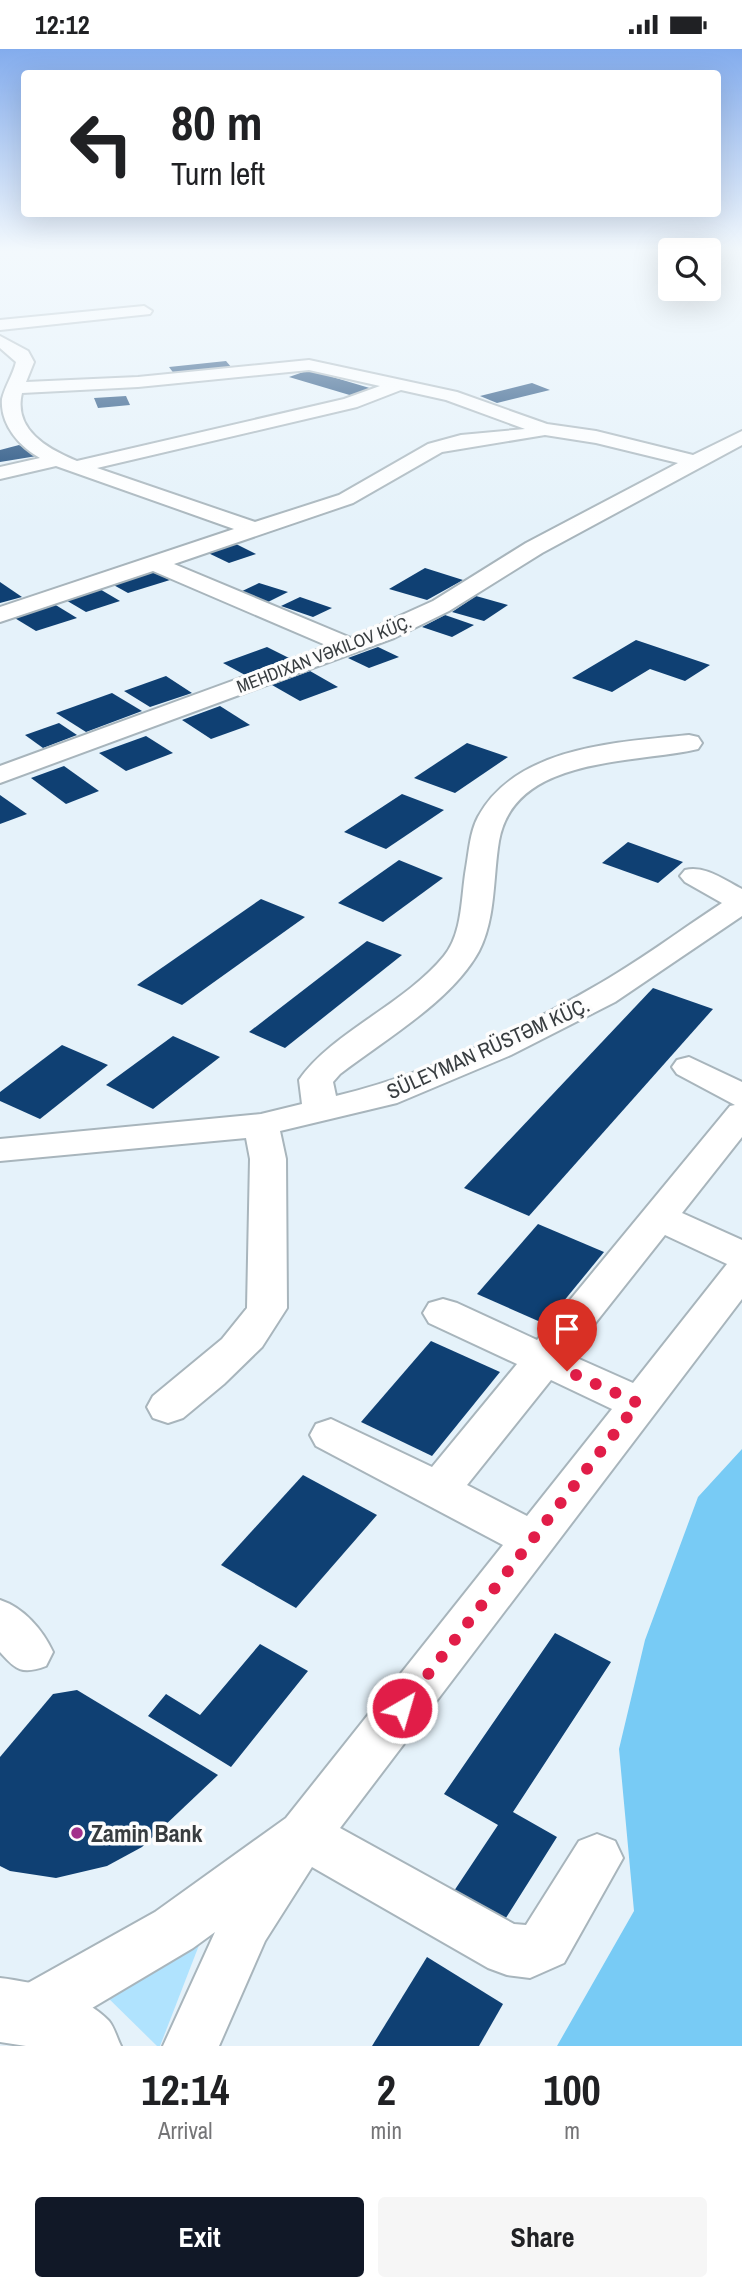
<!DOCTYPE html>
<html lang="en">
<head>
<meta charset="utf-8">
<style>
	:root { --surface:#fff; --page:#f6f6f6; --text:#202124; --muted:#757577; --accent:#111827 }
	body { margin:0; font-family:"Archivo Narrow",sans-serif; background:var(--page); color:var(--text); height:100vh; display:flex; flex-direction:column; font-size:26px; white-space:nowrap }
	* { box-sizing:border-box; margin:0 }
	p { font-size:23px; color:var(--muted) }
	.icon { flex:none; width:38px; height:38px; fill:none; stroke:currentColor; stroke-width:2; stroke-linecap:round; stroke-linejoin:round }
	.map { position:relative; height:1997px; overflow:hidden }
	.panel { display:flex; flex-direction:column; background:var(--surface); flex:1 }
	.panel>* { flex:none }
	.banner { position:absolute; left:21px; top:21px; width:700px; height:147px; border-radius:7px; box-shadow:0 7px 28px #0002; background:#fff; color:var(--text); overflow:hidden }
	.buttons { position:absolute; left:658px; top:189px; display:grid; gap:14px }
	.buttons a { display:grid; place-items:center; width:63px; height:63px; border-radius:7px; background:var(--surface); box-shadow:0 7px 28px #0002; font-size:35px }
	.pin { position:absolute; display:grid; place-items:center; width:60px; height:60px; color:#fff; margin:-72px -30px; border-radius:50% 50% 50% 0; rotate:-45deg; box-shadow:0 0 7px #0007 }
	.pin .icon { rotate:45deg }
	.me { position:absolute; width:77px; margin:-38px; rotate:38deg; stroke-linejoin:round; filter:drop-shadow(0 0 5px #0008) }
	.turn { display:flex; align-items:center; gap:24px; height:147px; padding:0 35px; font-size:32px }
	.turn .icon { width:91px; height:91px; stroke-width:2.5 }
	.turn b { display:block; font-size:49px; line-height:60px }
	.eta { display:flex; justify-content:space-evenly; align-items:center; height:119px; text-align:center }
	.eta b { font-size:42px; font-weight:700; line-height:49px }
	.primary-button { display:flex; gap:14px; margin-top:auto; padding:14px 35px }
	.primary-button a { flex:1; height:80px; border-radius:7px; background:var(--accent); color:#fff; font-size:28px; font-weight:700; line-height:80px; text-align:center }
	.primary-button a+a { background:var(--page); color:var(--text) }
	.status { display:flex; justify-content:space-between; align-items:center; height:49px; padding:0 35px; background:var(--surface); direction:ltr }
	.status svg { height:19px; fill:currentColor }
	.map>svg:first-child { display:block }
</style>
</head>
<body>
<div class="status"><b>12:12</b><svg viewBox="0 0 49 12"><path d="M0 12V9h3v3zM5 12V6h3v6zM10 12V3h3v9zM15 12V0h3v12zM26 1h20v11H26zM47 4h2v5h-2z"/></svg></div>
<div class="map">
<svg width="742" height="1997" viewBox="0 0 742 1997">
	<rect width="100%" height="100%" fill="#e5f2fa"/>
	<path fill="#b0e3fe" d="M201,1891L160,1997H157L98,1939Z"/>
	<path fill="#78cbf5" d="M742,1400V1997H557L634,1862L619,1700L645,1591L698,1448Z"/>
	<g fill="#0f4073">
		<path d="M226,312L232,319L175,326L169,318Z"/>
		<path d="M309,321L373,340L353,347L289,328Z"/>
		<path d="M532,334L550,341L497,354L480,347Z"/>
		<path d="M126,347L130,356L98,359L94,349Z"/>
		<path d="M19,396L37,407L0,413V401Z"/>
		<path d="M232,493L256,505L229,514L204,502Z"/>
		<path d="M425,519L463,531L427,551L389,540Z"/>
		<path d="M151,521L170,531L128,544L110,534Z"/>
		<path d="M0,533L22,548L0,554Z"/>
		<path d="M259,534L288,543L266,554L238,544Z"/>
		<path d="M98,539L120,552L86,563L64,550Z"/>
		<path d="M476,547L508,556L484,572L452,563Z"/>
		<path d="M300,548L332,559L313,568L281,557Z"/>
		<path d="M54,555L77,569L36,582L13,568Z"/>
		<path d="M445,566L474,576L452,588L422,578Z"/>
		<path d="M636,591L710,616L685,632L650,620L612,643L572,629Z"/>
		<path d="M267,598L289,609L245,626L223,614Z"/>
		<path d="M378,598L399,608L369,619L348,609Z"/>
		<path d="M310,622L338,638L300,652L272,636Z"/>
		<path d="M166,627L192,644L150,658L124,642Z"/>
		<path d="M112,644L142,662L86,683L56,664Z"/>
		<path d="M220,657L250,676L211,690L182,671Z"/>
		<path d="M59,674L77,686L43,699L25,686Z"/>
		<path d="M146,687L173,704L126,722L99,704Z"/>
		<path d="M467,694L508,708L455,744L414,729Z"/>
		<path d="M64,717L99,742L66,755L31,729Z"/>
		<path d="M402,745L444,761L386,800L344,783Z"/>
		<path d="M0,746L27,765L0,775Z"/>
		<path d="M628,793L683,813L658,834L602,814Z"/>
		<path d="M399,811L443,829L383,873L338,854Z"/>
		<path d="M261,850L305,868L182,956L137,936Z"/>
		<path d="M367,892L402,906L285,999L249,983Z"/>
		<path d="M653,939L713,960L529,1167L464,1139Z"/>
		<path d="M173,987L220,1008L153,1060L106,1036Z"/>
		<path d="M62,996L108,1016L40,1070L0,1052V1043Z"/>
		<path d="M538,1175L604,1203L545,1275L477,1245Z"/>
		<path d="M431,1292L500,1323L432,1407L361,1373Z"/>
		<path d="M303,1426L377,1466L296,1559L221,1516Z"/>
		<path d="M555,1584L611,1613L513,1763L557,1788L504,1872L454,1842L498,1776L444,1745Z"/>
		<path d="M260,1595L308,1622L231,1718L148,1667L166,1645L200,1666Z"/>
		<path d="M77,1641L218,1726L142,1798L107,1817L56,1829L10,1822L0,1817V1708L53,1645Z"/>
		<path d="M427,1908L503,1955L479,1997H372Z"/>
	</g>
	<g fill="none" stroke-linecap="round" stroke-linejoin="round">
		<g stroke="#a8b5bc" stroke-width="4">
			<g id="minor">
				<path d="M144,257L152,262L150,265L0,281V271Z"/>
				<path d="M0,287L28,302L34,313L26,333L138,328L309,311L457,343L547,375L596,382L693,406L742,382V396L542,504L449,562L394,589L0,734V717L328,597L153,522L0,573V558L234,480L56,417L0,430V418L40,409C20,398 0,376 2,350C5,337 13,326 16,313L0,299ZM309,321L380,337L344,350L77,412C48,400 13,381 22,344L138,338ZM401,341L446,351L525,380L461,386L428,395L339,446L255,473L97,419L357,358ZM545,386L596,394L678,414L526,494L433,552L351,589L174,515L353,454L442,403Z"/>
				<path d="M689,686L698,688L702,694L698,700C635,715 514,706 499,792C493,827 496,869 479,902C452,952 384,991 340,1025L333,1033L336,1047C424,1026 514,984 592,939C637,914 679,882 722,854L685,833L680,827L685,821C705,816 724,831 742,840V867L615,953L511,1006L397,1054L280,1082L286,1110L287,1259L262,1298L224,1335L183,1369L168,1374L153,1369L147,1358L153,1347L222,1290L247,1259L250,1110L246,1089L0,1112V1090L261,1065L302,1055L299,1031C331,984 405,955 444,907C463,884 461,847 466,819C469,802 470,783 478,768C516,697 620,693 689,686Z"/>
				<path d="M689,1008L742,1033V1088L682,1164L742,1191V1250L340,1779L514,1875L526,1876L579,1792L597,1785L615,1792L623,1809L564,1914L530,1929L507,1926L488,1919L312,1818L265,1892L219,1997H163L215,1883L193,1899L50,1984L30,1992L10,1984L2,1964L10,1944L155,1863L286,1769L503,1496L316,1397L310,1386L316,1375L331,1370L432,1418L517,1315L429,1274L423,1264L429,1254L443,1250L457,1254L537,1291L730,1057L735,1056L677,1025L672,1018L677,1011ZM665,1186L727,1215L633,1334L570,1306ZM551,1331L612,1360L527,1467L467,1436Z"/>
				<path d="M0,1551C24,1559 42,1580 53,1603L46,1617C22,1626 16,1621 0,1603Z"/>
			</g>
		</g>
		<g stroke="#a8b5bc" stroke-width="4">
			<path id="major" d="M0,1929C35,1933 83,1945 109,1972C114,1978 117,1989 121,1997H26L0,1993Z"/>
		</g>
		<use href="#minor" fill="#fff" fill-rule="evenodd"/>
		<use href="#major" fill="#fff" fill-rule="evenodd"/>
	</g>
	<linearGradient id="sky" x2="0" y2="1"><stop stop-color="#83aced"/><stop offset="0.42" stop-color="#f3f9fd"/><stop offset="1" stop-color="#f3f9fd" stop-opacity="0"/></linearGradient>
	<rect width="742" height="481" fill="url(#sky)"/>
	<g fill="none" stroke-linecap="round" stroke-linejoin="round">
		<path stroke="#e11d48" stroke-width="12" stroke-dasharray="0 21.6" d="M402,1659L638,1354L567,1322"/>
	</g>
	<circle fill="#a2308c" stroke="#fdfdfd" stroke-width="2.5" cx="77" cy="1784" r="7"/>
	<g text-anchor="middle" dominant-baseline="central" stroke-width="7" stroke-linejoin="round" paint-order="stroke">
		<g font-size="18" fill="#383d40" stroke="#fdfdfd">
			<text transform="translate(324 605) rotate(-21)">MEHDIXAN VƏKILOV KÜÇ.</text>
		</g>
		<g font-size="21" fill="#383d40" stroke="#fdfdfd">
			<text transform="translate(488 999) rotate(-24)">SÜLEYMAN RÜSTƏM KÜÇ.</text>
		</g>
		<g font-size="24" font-weight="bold" fill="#383d40" stroke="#fdfdfd" text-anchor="start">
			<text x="91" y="1784">Zamin Bank</text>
		</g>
	</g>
</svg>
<div class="buttons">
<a><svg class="icon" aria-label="search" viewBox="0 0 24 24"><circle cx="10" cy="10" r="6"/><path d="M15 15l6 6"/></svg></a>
</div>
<div class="pin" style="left:567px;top:1322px;background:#d93025"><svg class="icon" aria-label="arrive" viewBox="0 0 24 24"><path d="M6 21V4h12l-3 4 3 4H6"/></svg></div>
<svg class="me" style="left:402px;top:1659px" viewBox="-20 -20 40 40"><circle r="17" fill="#e11d48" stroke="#fff" stroke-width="3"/><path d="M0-11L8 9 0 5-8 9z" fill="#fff"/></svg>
<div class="banner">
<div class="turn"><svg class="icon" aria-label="left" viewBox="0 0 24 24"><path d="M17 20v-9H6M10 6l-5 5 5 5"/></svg><div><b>80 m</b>Turn left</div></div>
</div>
</div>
<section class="panel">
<div class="eta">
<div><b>12:14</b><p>Arrival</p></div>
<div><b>2</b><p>min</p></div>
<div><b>100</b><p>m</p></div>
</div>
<div class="primary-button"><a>Exit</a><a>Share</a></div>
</section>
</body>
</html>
